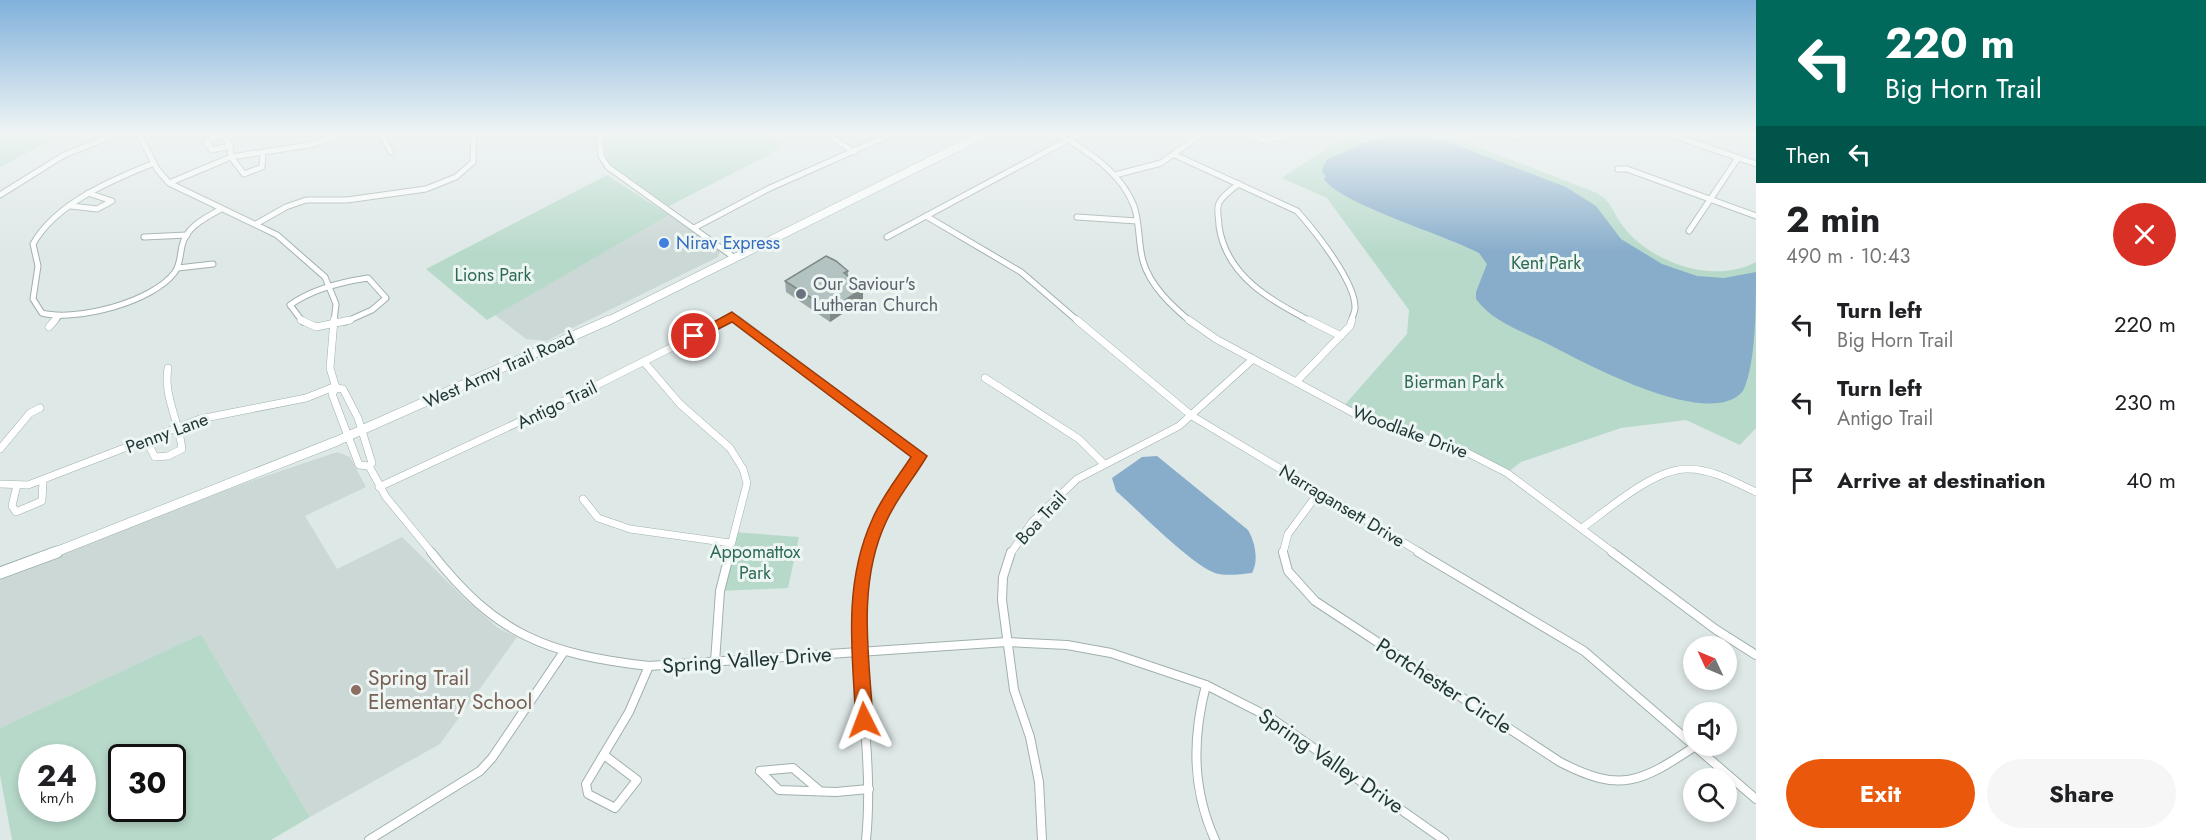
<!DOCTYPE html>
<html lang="en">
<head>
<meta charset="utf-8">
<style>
	:root { --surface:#fff; --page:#f6f6f6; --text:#202124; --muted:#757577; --accent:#ea580c }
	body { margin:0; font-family:Jost,sans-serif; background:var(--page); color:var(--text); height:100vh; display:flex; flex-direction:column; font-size:22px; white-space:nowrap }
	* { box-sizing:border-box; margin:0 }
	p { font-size:20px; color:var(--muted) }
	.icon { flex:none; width:33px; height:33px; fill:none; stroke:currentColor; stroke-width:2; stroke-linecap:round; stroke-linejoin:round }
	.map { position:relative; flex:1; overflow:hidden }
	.details { display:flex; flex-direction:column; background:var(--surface); width:450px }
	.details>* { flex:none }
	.hud { background:#00695c; color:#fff; overflow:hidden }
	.needle { width:39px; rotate:314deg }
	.tools { position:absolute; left:1683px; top:636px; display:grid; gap:12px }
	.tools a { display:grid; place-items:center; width:54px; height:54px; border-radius:50%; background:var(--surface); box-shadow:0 3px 9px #0003; font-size:30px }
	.speed { position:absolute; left:18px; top:744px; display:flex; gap:12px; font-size:30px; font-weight:700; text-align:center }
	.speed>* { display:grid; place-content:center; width:78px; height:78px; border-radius:50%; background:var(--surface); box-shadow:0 3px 9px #0003; line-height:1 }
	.speed small { font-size:15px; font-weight:400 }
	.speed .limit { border:3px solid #111; border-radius:9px; background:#fff; color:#111 }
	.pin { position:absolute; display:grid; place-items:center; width:51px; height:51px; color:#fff; margin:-26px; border:3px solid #fff; border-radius:50%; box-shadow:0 2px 6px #0007 }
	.me { position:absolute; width:66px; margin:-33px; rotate:357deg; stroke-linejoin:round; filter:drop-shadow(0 0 4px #0008) }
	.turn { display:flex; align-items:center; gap:21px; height:126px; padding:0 30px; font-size:27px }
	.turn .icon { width:78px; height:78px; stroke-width:2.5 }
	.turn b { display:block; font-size:42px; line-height:51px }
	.then { display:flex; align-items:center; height:57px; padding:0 30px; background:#0003; gap:12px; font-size:22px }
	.round { display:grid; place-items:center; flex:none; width:63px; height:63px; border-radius:32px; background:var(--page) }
	.summary { display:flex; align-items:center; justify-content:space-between; height:102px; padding:0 30px }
	h1 { font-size:36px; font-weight:700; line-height:45px }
	.button { display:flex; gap:12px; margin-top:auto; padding:12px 30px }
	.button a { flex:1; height:69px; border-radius:36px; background:var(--accent); color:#fff; font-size:24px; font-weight:700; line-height:69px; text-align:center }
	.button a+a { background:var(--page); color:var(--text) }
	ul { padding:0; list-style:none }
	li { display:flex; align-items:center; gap:18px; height:78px; padding:0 30px }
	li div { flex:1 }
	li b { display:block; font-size:22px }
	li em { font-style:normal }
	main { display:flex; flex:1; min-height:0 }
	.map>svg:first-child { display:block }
</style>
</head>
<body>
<main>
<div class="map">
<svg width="1756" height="840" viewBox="0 0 1756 840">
	<rect width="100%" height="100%" fill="#dee8e7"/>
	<g fill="#ccd8d6">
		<path d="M669,215L717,248L720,252L718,257L546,341L526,339L495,315Z"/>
		<path d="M337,452L350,457L366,487L305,516L337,569L402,537L466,600L498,628L517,637L440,744L310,817L201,634L0,728V577L248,482Z"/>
	</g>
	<g fill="#b7d9ca" fill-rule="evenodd">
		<path d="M0,134H63L0,167Z"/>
		<path d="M602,134H771L780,143L774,152L669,206L614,168L607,161Z"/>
		<path d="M1357,134H1444L1597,193C1613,203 1612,211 1622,225C1650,263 1714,285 1756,262V428L1740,445L1686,420L1621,428L1521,462L1507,473L1484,460L1342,408L1407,334L1409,310L1327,198L1282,178L1333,144Z"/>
		<path d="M607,175L669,215L487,320L426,269Z"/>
		<path d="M733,532L799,537L788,588L720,591Z"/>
		<path d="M201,634L310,817L271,840H12L0,775V728ZM32,758H82V808H32ZM122,758H172V808H122Z"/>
	</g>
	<g fill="#88adcb">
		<path d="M1394,136L1427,137L1446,141L1566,187L1596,206L1621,239L1662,264L1697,276L1724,278L1756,272C1756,306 1756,365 1743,391C1710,431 1587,364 1552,346C1527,333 1493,323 1476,299V292L1487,264L1479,253C1446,235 1342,205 1324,179L1326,176L1322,172C1325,156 1332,158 1344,152C1360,144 1375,138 1394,136Z"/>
		<path d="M1157,456L1248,530C1255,542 1259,560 1252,573C1242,574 1229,576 1219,574C1197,571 1136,508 1116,491L1112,478L1142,457Z"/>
	</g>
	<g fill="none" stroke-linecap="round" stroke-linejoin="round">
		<g stroke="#a1afaf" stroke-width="7">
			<g id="street-far2">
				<path d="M139,134L157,169L169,183L277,235L325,277L336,304L334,322"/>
				<path d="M381,134L391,152"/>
				<path d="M599,134L601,156L608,167L735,258"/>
				<path d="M827,134L854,152"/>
				<path d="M1059,134C1088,152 1121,172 1134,206C1140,223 1138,243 1143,261C1150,286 1172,306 1191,322"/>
				<path d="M1244,134L1266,141L1289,134"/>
				<path d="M1505,134L1517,137L1522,134"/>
				<path d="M1669,134L1756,164"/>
				<path d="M215,137H225L230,146L212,150L206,142Z"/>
				<path d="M230,146L231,157L244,174L262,167L263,152"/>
				<path d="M1175,155L1297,211C1314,230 1356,282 1355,308C1355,312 1352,317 1351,322"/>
				<path d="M154,163C112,180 56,203 33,244L38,266L33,299L42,313C76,322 153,302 175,272C180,265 180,255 182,246C186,227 205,218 221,209"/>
				<path d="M1618,169H1627L1756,216"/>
				<path d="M1115,175L1161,163L1202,134"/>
				<path d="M169,183L231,157L309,145L343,134"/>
				<path d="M1239,184C1232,189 1223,195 1219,203C1216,209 1219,218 1219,226C1226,276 1271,301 1312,322"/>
				<path d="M0,195L64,155L117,134"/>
				<path d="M71,206L97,209L112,201L88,193"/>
				<path d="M926,216L1021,272L1079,322"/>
				<path d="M1077,217L1137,221"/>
				<path d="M256,224L286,207L306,200H347L426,189L456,177L473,162L474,134"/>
				<path d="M694,228L770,188L892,134"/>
				<path d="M1689,231L1738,158"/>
				<path d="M144,237L187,235"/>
				<path d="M887,237L1079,134"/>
				<path d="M178,268L213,264"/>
				<path d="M54,322L58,317"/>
				<path d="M303,322L290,305C312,289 341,282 368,278L386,298L372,310L345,322"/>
				<path d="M723,322L732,317L741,322"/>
			</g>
		</g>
		<g stroke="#a1afaf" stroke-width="8">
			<g id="street-far1">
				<path d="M301,320L316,327L350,320"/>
				<path d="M334,320L330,368L336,388L332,394L359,465L369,466"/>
				<path d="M738,320L920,456L883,514L867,553"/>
				<path d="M1077,320L1192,416L1421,553"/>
				<path d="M1189,320L1216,339L1359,416L1466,452L1507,473L1614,553"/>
				<path d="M1309,320L1341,336"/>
				<path d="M49,327L55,320"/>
				<path d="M644,362L680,404L730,448L743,469L747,483L729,553"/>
				<path d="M985,378L1079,439L1104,464"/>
				<path d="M1296,382L1350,326L1352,320"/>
				<path d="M336,388L343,389L358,418L372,463L369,466L386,497L432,553"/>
				<path d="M146,440L155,457L168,456L182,449C179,421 163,395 168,368"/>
				<path d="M0,449L30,413L40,408"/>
				<path d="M0,484L28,485L200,419L306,398L336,386"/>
				<path d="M17,485L12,506L16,512L42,501L43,480"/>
				<path d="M379,487L579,394L726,320"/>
				<path d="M583,499L598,518L630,529L730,543"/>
				<path d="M1582,528C1609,509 1652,470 1686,469C1710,468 1735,482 1756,492"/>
				<path d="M1011,553L1032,522L1077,479L1179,426L1253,359"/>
				<path d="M1283,553L1288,534L1319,492"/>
			</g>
		</g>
		<g stroke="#a1afaf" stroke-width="10">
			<g id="street">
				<path d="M431,552C496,635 546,654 649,666L1007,642L1067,645L1111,653L1206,685L1271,718L1444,840"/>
				<path d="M1011,552L1003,577L1002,600L1014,690L1030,737L1039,782L1042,840"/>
				<path d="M1283,552L1288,571L1315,601L1560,762C1620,793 1640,783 1694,747"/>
				<path d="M1418,552L1584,651L1756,799"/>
				<path d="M1612,552L1715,629L1756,655"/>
				<path d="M715,662L720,591L730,552"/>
				<path d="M1206,685C1192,739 1192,789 1215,840"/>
				<path d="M604,755L637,780L615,808L588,794L586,784L629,712L649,666"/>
				<path d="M760,771L779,790L836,792L869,789"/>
				<path d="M760,771L793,768L820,791"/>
				<path d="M369,840L480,771L492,758L563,653"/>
				<path d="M866,840C876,743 847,648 867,552"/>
			</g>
		</g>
		<g stroke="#9eb3b2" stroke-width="9">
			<path id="secondary-far2" d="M606,322L984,134"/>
		</g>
		<g stroke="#9eb3b2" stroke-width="10">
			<path id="secondary-far1" d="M53,553L337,441L609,320"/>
		</g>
		<g stroke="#9eb3b2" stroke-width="13">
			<path id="secondary" d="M0,573L57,552"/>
		</g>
		<use href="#street-far2" stroke="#fff" stroke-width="5"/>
		<use href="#street-far1" stroke="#fff" stroke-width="7"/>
		<use href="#street" stroke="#fff" stroke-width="8"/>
		<use href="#secondary-far2" stroke="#fff" stroke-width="8"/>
		<use href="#secondary-far1" stroke="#fff" stroke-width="9"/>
		<use href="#secondary" stroke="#fff" stroke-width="11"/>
	</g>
	<path fill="#9aa8a6" d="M848,271V276L863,300L830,322L786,292L785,281Z"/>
	<path fill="#7d8887" d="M863,288V300L830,322V310Z"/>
	<path fill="#b3c3c1" stroke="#7d8887" stroke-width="1.5" d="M826,256L836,261L848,271L844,273L863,288L830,310L785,281Z"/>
	<linearGradient id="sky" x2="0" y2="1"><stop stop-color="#81b1dc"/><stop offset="0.53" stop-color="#f0f5f4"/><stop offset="1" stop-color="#f0f5f4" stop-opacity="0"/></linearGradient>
	<rect width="1756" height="252" fill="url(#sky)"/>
	<path fill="#ea580c" stroke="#983908" stroke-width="1.5" d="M732,312L927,456C914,478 896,499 886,522C857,584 869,655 873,720L871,726L864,729L858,726L856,720C852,652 843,584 872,520C881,498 898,477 911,457L732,322L699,339H690L688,336Z"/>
	<circle fill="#3f7fe0" stroke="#eef6f4" stroke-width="2" cx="664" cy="243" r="6"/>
	<circle fill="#6b7280" stroke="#eef6f4" stroke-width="2" cx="801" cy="294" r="6"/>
	<circle fill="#8d6e63" stroke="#eef6f4" stroke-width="2" cx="356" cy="690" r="6"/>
	<g text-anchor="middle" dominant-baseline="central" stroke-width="6" stroke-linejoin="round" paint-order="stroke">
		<g font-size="18" fill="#366cbe" stroke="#eef6f4" text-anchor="start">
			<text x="676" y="243">Nirav Express</text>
		</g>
		<g font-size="18" fill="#2e6b57" stroke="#eef6f4">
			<text x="1546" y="263">Kent Park</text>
			<text x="493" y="275">Lions Park</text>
			<text x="1454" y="382">Bierman Park</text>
			<text x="755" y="552">Appomattox<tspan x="755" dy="21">Park</tspan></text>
		</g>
		<g font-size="18" fill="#5b616d" stroke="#eef6f4" text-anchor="start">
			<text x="813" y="284">Our Saviour's<tspan x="813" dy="21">Lutheran Church</tspan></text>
		</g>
		<g font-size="18" fill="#203637" stroke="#eef6f4">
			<text transform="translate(499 370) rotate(-24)">West Army Trail Road</text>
			<text transform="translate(557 405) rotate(-26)">Antigo Trail</text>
			<text transform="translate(1410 432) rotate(20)">Woodlake Drive</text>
			<text transform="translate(167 433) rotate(-20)">Penny Lane</text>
			<text transform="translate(1342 506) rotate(31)">Narragansett Drive</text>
			<text transform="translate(1041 518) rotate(-47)">Boa Trail</text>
		</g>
		<g font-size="21" fill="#203637" stroke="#eef6f4">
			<text transform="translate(747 660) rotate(-4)">Spring Valley Drive</text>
			<text transform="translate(1444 686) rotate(33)">Portchester Circle</text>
			<text transform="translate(1331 761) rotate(34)">Spring Valley Drive</text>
		</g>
		<g font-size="21" fill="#785e54" stroke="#eef6f4" text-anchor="start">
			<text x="368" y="678">Spring Trail<tspan x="368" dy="24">Elementary School</tspan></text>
		</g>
	</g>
</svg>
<div class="tools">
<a><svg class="needle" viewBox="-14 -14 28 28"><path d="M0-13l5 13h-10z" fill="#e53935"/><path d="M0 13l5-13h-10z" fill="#757577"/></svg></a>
<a><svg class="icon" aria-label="sound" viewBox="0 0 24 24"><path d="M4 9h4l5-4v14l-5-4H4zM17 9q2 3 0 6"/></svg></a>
<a><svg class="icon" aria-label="search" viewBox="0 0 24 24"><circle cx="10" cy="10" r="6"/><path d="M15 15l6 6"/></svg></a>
</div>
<div class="speed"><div>24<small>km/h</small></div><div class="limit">30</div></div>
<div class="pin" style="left:694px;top:336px;background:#d93025"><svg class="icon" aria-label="arrive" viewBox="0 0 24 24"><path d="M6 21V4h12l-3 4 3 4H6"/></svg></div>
<svg class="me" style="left:864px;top:720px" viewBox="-20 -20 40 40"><path d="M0-17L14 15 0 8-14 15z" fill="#ea580c" stroke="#fff" stroke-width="4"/></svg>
</div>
<section class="details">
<div class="hud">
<div class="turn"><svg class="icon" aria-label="left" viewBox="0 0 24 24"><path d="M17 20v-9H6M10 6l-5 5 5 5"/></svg><div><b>220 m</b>Big Horn Trail</div></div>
<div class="then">Then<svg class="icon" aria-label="left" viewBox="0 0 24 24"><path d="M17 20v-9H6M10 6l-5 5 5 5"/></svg></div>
</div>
<div class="summary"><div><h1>2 min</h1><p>490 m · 10:43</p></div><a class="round" style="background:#d93025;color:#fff"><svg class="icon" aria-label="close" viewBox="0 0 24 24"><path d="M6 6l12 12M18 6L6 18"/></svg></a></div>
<ul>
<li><svg class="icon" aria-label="left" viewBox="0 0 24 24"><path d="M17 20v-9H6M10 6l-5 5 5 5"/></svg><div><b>Turn left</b><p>Big Horn Trail</p></div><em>220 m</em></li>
<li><svg class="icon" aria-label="left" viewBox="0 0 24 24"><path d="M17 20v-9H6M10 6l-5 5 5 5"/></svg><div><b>Turn left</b><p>Antigo Trail</p></div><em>230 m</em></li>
<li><svg class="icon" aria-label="arrive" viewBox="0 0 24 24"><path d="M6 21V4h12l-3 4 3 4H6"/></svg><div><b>Arrive at destination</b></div><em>40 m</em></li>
</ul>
<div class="button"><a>Exit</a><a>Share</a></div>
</section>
</main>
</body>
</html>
